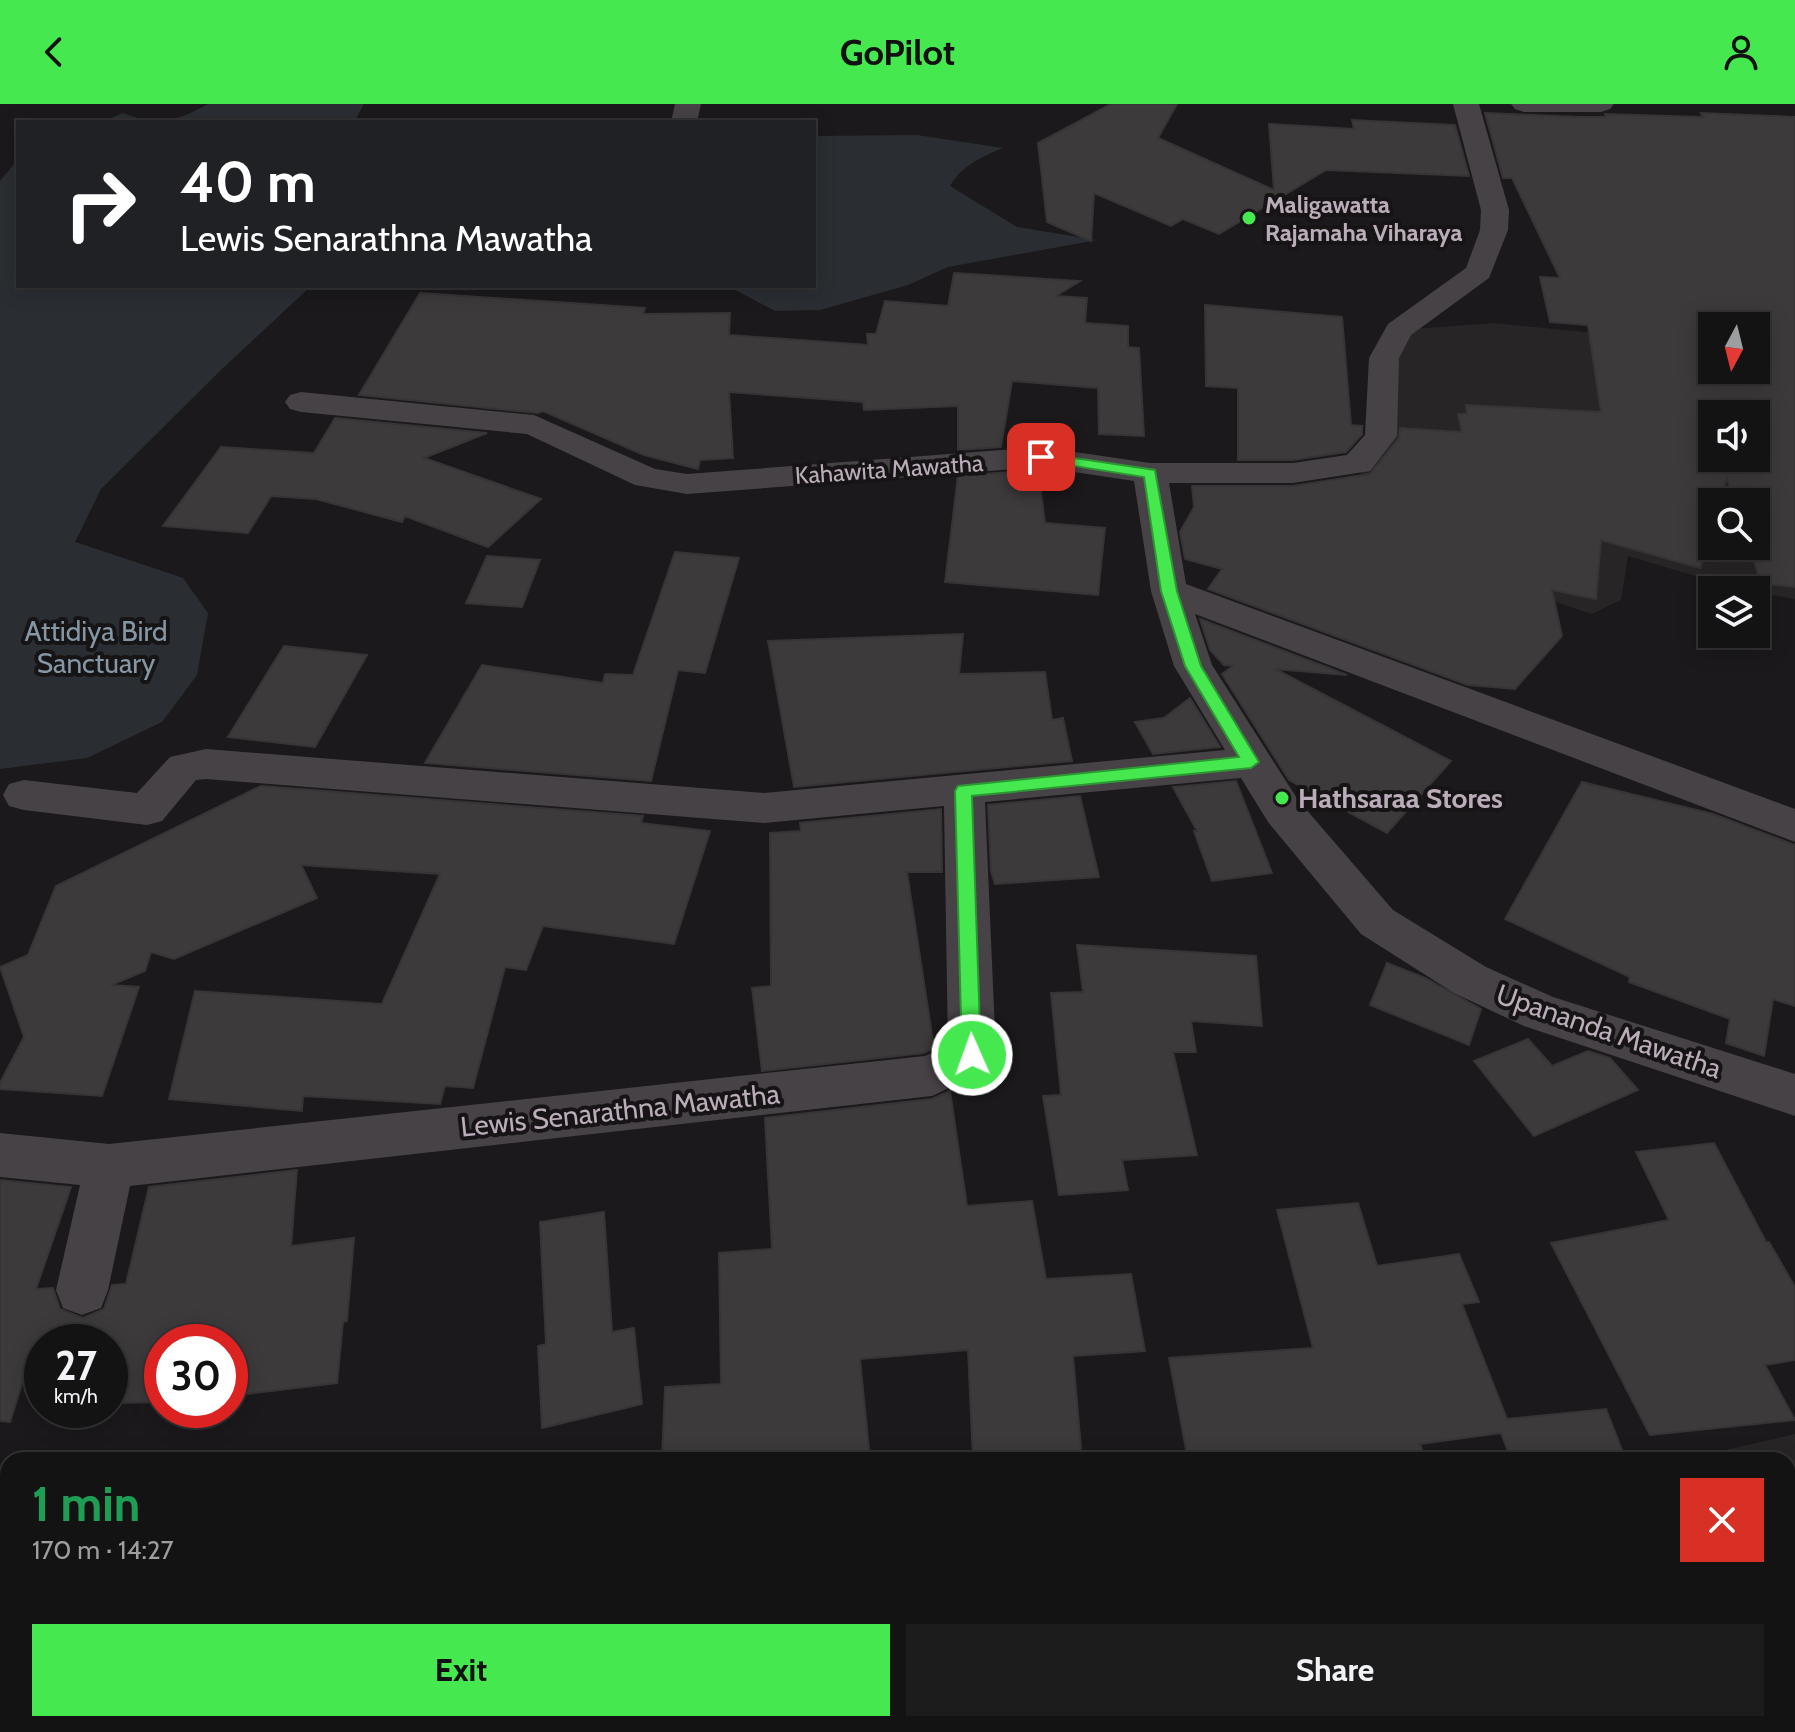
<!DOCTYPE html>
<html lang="en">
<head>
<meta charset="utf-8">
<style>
	:root { --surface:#141314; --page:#1d1c1d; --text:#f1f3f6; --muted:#9d9ea0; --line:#333234; --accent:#45e84e }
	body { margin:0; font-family:Cabin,sans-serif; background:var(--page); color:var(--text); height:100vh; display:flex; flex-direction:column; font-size:30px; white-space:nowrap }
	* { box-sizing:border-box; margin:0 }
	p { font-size:26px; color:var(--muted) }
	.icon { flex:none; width:44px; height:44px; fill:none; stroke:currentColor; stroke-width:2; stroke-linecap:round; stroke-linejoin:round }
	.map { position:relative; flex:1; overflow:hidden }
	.side { position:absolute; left:0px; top:1348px; width:1796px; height:280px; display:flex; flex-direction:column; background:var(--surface); border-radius:24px 24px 0 0; box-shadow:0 4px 20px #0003,0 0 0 2px var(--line) }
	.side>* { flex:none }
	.banner { position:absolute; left:16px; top:16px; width:800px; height:168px; border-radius:0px; box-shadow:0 4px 20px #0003,0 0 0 2px var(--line); background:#202124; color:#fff; overflow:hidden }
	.needle { width:52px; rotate:187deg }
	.buttons { position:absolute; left:1698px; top:208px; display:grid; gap:16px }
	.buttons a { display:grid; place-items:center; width:72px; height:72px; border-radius:0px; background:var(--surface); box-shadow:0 4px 20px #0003,0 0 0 2px var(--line); font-size:40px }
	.speed { position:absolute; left:24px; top:1220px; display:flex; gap:16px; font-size:40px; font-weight:700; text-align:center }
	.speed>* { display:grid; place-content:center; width:104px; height:104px; border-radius:50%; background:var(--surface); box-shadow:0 4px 20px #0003,0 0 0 2px var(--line); line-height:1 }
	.speed small { font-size:20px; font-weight:400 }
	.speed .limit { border:12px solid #d22; background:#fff; color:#111 }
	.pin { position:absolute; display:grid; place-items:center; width:68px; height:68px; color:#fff; margin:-34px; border-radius:16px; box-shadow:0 4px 12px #0006 }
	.me { position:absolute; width:88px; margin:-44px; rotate:358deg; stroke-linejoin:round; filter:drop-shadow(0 0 6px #0008) }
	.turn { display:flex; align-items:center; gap:28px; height:168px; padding:0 32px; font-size:36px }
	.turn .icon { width:104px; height:104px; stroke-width:2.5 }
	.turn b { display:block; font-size:56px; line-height:68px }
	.round { display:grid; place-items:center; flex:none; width:84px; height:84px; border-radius:0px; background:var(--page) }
	.overview { display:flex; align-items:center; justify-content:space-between; height:136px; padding:0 32px }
	h1 { font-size:48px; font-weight:700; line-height:60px; color:#1e9e55 }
	.action { display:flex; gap:16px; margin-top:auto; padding:16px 32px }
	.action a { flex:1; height:92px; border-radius:0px; background:var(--accent); color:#111; font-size:32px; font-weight:700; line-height:92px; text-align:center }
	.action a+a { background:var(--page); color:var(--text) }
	header { display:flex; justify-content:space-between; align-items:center; height:104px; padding:0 32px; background:var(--accent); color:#111; font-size:36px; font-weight:700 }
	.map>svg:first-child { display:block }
</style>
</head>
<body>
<header><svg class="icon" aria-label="back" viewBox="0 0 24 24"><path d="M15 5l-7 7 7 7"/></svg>GoPilot<svg class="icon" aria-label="person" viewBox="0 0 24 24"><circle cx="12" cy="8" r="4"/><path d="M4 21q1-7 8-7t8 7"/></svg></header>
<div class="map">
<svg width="1795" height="1628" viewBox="0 0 1795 1628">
	<rect width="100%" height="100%" fill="#1b191b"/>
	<g fill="#282527" fill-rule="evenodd">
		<path d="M1494,219L1705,240L1712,266H1756L1795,256V495L1742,486L1628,452L1621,496L1592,510L1537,492L1375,408L1358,360L1399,226ZM1712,310H1756V354H1712ZM1712,398H1756V442H1712Z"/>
		<path d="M1795,1330V1628H1685L1683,1620H1788V1356L1631,1355L1704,1351Z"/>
	</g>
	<g fill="#2a2e33">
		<path d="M208,0H364L354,18H102L123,9C158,23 177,17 208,0Z"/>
		<path d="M917,31L1003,44C982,53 962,61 950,82L1017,123L1097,136L948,163L908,181L820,206L775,207L728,182H814V32Z"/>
		<path d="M18,55V182H311L221,266L101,385L75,438L183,474L208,509L197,571L162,618L87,654L0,665V77Z"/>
	</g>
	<g fill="#3d3a3c" stroke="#373436" stroke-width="2" fill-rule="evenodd">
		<path d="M1111,0H1177L1158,34L1274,86L1269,20L1354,25L1352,16L1455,21L1469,72L1326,66L1219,130L1183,115L1171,122L1094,89L1091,137L1047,118L1038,39Z"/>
		<path d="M1485,9L1580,13H1606L1605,10L1703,13L1701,9L1795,13V483L1761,479L1749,442H1756V398H1734L1727,374L1719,398H1712V424L1700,464L1601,436L1596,495L1552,486L1562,532L1515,585L1468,581L1208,485L1222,465L1185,455L1180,428L1194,403L1192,382H1293L1370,370L1399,334L1400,324L1462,328L1458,310H1467L1466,301L1601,308L1588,221L1550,218L1540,173L1560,174L1512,74H1503ZM1712,222H1756V266H1712ZM1712,310H1756V354H1712Z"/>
		<path d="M954,169L1080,177L1056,192L1087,194L1085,219L1128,222V243L1139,244L1144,332L1099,330L1098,284L1012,277L1001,343L958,346V302L864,306L863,298L729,288L733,354L700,356L698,365L644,351L543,307L538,309L359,291L420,189L645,204L643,210L730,209L729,231L868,241L867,230H876L885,197L948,202Z"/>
		<path d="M1205,201L1342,213L1351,321L1362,322V330L1346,348L1293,356H1238V284L1206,282Z"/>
		<path d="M335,314L487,329L424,354L541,395L488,443L405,412L402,418L316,395L271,392L248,429L163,422L221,343L314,349Z"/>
		<path d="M1038,366L1045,419L1105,424L1098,491L945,478L958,372Z"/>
		<path d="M675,448L739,454L705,569L678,566L651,677L425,659L482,561L603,579L605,570L633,571Z"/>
		<path d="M487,452L540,456L522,503L466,499Z"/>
		<path d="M1200,515L1347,571L1275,565L1451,657L1387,729L1289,676L1222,570L1233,562L1224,561L1210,546Z"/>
		<path d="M963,530L959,570L1045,568L1052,616L1063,614L1072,657L794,683L768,537Z"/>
		<path d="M284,542L367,551L315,643L228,633Z"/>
		<path d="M1190,594L1220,643L1153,650L1135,618L1164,614Z"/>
		<path d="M1236,677L1272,769L1212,777L1194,727H1197L1173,683Z"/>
		<path d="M1582,678L1713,710L1795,741V902L1773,895L1764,952L1726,939L1730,915L1629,878L1630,873L1505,815Z"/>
		<path d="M261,682L643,712L641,719L710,727L674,840L543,822L526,866L505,863L473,984L445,982L440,1000L303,992L302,1007L169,995L195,887L382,900L440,770L301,761L317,794L174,855L151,848L145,867L111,881L139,883L102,992L0,985V979L24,933L0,863L28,851L56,782Z"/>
		<path d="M1080,692L1099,773L995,780L991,767L988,701Z"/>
		<path d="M941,705L942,768H907L934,944L924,949L762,967L752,884L771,882L770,729L801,727L800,719Z"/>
		<path d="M1077,841L1256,852L1262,922L1191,917L1196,948H1173L1197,1051L1122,1056L1128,1086L1059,1091L1043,992L1061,991L1051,889L1083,888Z"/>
		<path d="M1387,859L1425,874L1481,905L1469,941L1370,901Z"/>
		<path d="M1528,935L1552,962L1588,947L1610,954L1638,986L1534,1032L1474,957Z"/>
		<path d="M950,987L967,1102L1032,1097L1046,1175L1131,1170L1145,1247L1073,1252L1082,1356H973L968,1246L860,1255L870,1356H662L665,1283L721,1280L719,1149L772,1145L765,1014L932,995Z"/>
		<path d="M1714,1039L1766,1138H1769L1795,1183V1256L1765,1261L1795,1316L1650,1331L1551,1139L1669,1116L1636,1048Z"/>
		<path d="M297,1066L291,1142L354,1134L347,1217L343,1218L337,1279L230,1292V1238H162V1298L110,1299V1238H35L10,1318L0,1317V1076L71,1083L36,1185L53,1184L60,1205L83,1214L104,1205L112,1181L126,1180L149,1083Z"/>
		<path d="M1358,1099L1377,1162L1459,1150L1479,1198L1462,1200L1507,1315L1606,1305L1626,1356H1557L1555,1351L1511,1356L1501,1329L1420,1340L1426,1356H1188L1169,1254L1313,1244L1277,1106Z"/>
		<path d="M604,1108L612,1228L634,1224L642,1300L542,1324L538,1242L546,1240L540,1118Z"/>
	</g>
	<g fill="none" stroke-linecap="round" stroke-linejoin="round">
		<g fill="#474246" fill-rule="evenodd">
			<path d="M675,0H701L697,18H671Z"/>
			<path d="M1453,0H1479L1509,106L1508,126L1489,174L1411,231L1399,254L1397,332L1370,367L1293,379H1169L1186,480L1795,705V738L1195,510L1212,561L1298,696L1393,806L1486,863L1553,893L1795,970V1012L1524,922L1454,889L1361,830L1268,718L1241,674L985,698L996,951L989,965L932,992L130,1082L108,1186L101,1204L82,1211L63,1204L56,1186L80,1081L0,1073V1029L109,1040L925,952L948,941L944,702L764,719L206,675L196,676L162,717L147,721L24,706L9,702L3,691L9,680L24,676L137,689L170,653L206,645L764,689L1225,646L1174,562L1151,487L1134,377L1041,363L687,390L635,381L527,330L301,308L290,305L285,298L290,291L301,288L534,311L655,365L687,370L1041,343L1150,359H1293L1347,351L1365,331L1369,254L1388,220L1466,164L1480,126L1481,106Z"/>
			<path d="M1511,0H1614L1610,5L1601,8H1524L1515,5Z"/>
			<path d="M795,1620H857L856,1628H794Z"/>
			<path d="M1631,1620H1713L1716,1628H1634Z"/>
		</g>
	</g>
	<path fill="#45e84e" stroke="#2d9733" stroke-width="2" d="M1041,349L1155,366L1177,487L1201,562L1259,658L1251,664L972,692L981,951L979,957L972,959L965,957L962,951L955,687L958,682L1239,653L1185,562L1161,487L1144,373L1036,356V350Z"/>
	<g fill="#45e84e" stroke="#171416" stroke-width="3">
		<circle cx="1249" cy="114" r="8"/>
		<circle cx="1282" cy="694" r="8"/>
	</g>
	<g text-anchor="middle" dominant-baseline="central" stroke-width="8" stroke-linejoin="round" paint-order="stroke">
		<g font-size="24" font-weight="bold" fill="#baadb9" stroke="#171416" text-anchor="start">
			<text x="1265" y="100">Maligawatta<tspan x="1265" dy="28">Rajamaha Viharaya</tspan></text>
		</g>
		<g font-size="24" fill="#baadb9" stroke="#171416">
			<text transform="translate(889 365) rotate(-4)">Kahawita Mawatha</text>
		</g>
		<g font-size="28" fill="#8596a4" stroke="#171416">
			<text x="96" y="527">Attidiya Bird<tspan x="96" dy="32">Sanctuary</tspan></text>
		</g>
		<g font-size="28" font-weight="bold" fill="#baadb9" stroke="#171416" text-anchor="start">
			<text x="1298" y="694">Hathsaraa Stores</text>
		</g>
		<g font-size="28" fill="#baadb9" stroke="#171416">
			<text transform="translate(1609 927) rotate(19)">Upananda Mawatha</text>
			<text transform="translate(620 1006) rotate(-6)">Lewis Senarathna Mawatha</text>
		</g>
	</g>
</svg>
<div class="buttons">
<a><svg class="needle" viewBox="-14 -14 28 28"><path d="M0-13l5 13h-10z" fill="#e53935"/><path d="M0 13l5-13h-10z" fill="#9d9ea0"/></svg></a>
<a><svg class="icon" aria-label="sound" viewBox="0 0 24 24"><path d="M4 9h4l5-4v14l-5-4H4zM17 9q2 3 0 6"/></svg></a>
<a><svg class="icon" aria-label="search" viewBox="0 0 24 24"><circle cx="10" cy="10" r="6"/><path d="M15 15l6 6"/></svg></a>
<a><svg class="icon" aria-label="layers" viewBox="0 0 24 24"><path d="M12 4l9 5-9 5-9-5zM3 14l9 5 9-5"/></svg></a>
</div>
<div class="speed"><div>27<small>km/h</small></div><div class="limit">30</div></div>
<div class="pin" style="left:1041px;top:353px;background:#d93025"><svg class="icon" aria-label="arrive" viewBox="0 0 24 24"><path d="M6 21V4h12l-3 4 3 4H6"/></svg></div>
<svg class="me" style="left:972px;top:951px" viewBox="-20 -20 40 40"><circle r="17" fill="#45e84e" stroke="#fff" stroke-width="3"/><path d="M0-11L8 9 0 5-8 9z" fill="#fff"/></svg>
<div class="banner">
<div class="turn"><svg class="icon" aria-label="right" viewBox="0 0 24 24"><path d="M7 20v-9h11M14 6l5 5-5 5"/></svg><div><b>40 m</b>Lewis Senarathna Mawatha</div></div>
</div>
<section class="side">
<div class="overview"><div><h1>1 min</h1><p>170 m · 14:27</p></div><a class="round" style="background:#d93025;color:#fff"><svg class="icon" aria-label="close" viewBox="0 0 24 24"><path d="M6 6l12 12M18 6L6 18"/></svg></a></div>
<div class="action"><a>Exit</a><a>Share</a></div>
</section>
</div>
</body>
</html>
